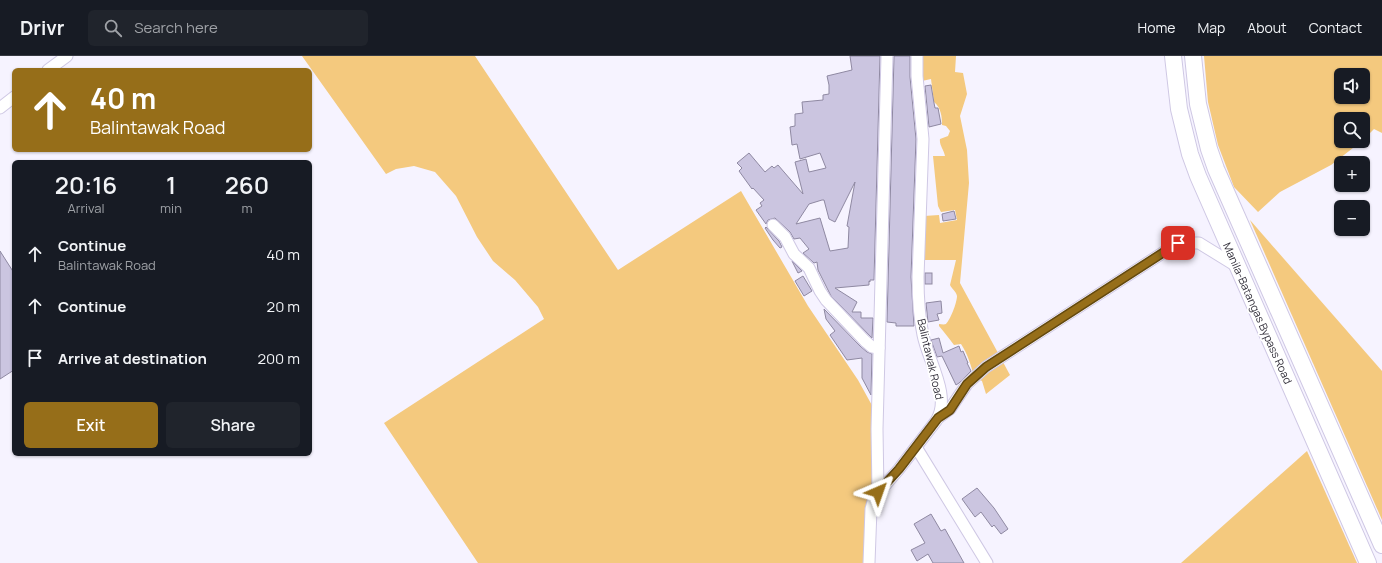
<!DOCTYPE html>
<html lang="en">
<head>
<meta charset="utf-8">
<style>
	:root { --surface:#171b24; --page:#20242c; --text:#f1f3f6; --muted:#9ea1a6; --line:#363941; --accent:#966e19 }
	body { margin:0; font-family:Manrope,sans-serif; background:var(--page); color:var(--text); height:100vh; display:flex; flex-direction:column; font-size:15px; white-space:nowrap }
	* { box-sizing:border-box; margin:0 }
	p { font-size:13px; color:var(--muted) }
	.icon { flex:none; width:22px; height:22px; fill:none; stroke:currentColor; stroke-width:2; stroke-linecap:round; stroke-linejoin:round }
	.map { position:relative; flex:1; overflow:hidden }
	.sheet { position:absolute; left:12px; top:104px; width:300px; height:296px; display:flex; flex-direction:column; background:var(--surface); border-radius:6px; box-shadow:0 1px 3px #0004 }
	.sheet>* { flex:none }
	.hud { position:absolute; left:12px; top:12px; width:300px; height:84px; border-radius:6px; box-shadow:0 1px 3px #0004; background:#966e19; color:#fff; overflow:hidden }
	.fabs { position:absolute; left:1334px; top:12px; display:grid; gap:8px }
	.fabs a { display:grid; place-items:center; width:36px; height:36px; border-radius:6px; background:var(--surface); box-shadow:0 1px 3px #0004; font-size:20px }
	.pin { position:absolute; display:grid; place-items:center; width:34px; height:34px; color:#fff; margin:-17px; border-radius:8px; box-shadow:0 2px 6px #0006 }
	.me { position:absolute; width:44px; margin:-22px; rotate:43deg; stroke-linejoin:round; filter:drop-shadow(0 0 3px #0008) }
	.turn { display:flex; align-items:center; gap:14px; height:84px; padding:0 12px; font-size:18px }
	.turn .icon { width:52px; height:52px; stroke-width:2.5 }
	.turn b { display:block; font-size:28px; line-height:34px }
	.eta { display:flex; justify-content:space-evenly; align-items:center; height:68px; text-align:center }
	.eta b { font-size:24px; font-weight:600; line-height:28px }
	.cta { display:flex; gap:8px; margin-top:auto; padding:8px 12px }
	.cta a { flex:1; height:46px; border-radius:6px; background:var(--accent); color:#fff; font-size:16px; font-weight:600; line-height:46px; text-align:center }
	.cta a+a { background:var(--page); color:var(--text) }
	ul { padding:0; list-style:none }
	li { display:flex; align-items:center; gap:12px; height:52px; padding:0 12px }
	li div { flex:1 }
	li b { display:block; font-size:15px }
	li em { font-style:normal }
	header { display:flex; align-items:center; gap:24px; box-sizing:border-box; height:56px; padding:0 20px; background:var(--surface); border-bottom:1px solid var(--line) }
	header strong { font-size:19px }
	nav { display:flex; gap:22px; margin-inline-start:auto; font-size:14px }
	.search { width:280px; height:36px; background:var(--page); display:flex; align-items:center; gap:10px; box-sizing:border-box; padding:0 14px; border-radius:6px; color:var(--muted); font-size:15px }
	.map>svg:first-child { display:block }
</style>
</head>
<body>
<header>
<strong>Drivr</strong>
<div class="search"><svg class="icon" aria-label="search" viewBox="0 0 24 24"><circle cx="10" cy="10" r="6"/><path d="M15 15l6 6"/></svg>Search here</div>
<nav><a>Home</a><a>Map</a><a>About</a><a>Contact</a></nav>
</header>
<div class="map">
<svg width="1382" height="507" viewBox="0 0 1382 507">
	<rect width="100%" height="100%" fill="#f6f3ff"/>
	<g fill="#f4c97e" fill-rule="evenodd">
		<path d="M302,0H475L618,214L741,135L808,250L858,324L874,353L875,437L865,507H478L384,367L544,263L538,251L515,224L493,205L477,181L456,140L435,116L414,110L396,113L386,118Z"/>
		<path d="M921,0H956L955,16L963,17L967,38L960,60L967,94L969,127L960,227L1010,319L986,338L982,325L974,321C971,309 968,299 961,288L954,289C949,282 944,276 939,270V268C941,268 944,269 946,268C950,264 957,247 957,240C956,235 952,233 950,229L956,204H923L924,160L939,159L940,167L957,164L955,154L941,156L938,150L933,100H945C944,94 939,89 940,83L948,80L950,75L946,70L942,69C942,60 941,52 934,46L931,23L922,25Z"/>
		<path d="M1204,0H1382V77L1374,73L1363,84V63H1341V85H1362L1331,109L1280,136L1258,156L1234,131L1218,89L1208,46ZM1341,19H1363V41H1341Z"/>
		<path d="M1250,164L1382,315V464Z"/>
		<path d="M1307,395L1357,507H1181Z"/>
	</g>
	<g fill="#cbc5e0" stroke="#8f89a2" fill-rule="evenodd">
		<path d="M850,0H880L874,224H870V226L869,225V229L835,232L857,246L852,256H861V262H873L872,282L831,240L818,214L817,206L814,207L803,197L809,193L800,182L794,183L790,176L775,162L768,164L766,168L756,154L762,150L760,147L764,144L753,132L752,133L739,115L742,112L737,107L749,97L765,116L772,110L774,112L778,109L803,138L795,106L806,103L809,116L826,112L820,97L800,103L797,88L792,89L790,71L795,70V58L803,57L802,46L823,44V39L829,38V29L827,20L852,14ZM855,126L847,170L849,171L848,192L830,195L820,162L796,168L809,148L822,144H824L829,163L835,166Z"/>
		<path d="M894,0H910V21L916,83L911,221L914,270H896V267L887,266Z"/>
		<path d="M931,29L934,47L935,52H938L941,68L929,71L925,30Z"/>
		<path d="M954,155L956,163L943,165L942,158Z"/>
		<path d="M766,171L779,185L782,191L780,192L773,184L765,172Z"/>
		<path d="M0,195L14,217V314L0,323Z"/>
		<path d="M792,205L802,215L798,217Z"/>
		<rect x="925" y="217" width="7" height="11"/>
		<path d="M803,220L812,235L804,240L795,225Z"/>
		<path d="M941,245L942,257L937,258L939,264L928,266L926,247Z"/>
		<path d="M824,253L860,290L867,296L872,298L871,339L862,322V302L847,304L830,279L835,275L826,263Z"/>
		<path d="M939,282L943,297L959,290L961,296L963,295L968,307H967L971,315L959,327L956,329L942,300L937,301L936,298L931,284Z"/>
		<path d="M977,432L994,452L1008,473L1001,478L994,469L992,471L981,456L975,461L962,443Z"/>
		<path d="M931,458L941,475L945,473L964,507H933L928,498L917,505L911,494L925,487L914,468Z"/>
	</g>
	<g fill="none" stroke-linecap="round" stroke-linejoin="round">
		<g stroke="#cfc8e4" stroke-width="13">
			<g id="minor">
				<path d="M48,14L67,0"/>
				<path d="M0,52L14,41"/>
				<path d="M773,169L785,181L794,198L809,212L820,235L826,244L865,285L872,291L879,292"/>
				<path d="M938,362L950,353L967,328L986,311L1178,187H1199L1238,211"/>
				<path d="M916,391L987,507"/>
				<path d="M878,436L877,373L887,0"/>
				<path d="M869,507L871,453L874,442L899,413L936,365C952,340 928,305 923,279C919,260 918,241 918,221L923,83L917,20V0"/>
			</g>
		</g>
		<g stroke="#cfc8e4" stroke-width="18">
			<g id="highway">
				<path d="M1173,0L1179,53L1190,98L1198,120L1368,507"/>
				<path d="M1193,0L1198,48L1209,93L1216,113L1382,489"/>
			</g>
		</g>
		<use href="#minor" stroke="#fff" stroke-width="11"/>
		<use href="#highway" stroke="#fff" stroke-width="16"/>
	</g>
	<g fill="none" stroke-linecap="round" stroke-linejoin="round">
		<g stroke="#624810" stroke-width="10">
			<path id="route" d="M878,436L899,413L938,362L950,354L967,328L986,311L1178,187"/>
		</g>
		<use href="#route" stroke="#966e19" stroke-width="7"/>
	</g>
	<g text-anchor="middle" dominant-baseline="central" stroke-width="3.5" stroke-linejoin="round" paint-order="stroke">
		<g font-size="11" fill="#312e39" stroke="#fff">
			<text transform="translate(1258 257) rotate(66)">Manila-Batangas Bypass Road</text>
			<text transform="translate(931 303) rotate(77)">Balintawak Road</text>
		</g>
	</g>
</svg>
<div class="fabs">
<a><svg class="icon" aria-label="sound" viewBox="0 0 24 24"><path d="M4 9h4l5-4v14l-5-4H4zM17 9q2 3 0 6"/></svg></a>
<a><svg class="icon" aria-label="search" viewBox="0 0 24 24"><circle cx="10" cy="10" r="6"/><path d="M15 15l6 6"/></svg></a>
<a>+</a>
<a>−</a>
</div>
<div class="pin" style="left:1178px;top:187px;background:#d93025"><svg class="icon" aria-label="arrive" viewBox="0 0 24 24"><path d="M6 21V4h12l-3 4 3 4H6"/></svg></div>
<svg class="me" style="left:878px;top:436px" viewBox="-20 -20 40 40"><path d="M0-17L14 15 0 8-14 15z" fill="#966e19" stroke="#fff" stroke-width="4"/></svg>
<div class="hud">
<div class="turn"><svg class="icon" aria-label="ahead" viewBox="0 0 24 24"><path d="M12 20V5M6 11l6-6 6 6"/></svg><div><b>40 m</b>Balintawak Road</div></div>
</div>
<section class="sheet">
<div class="eta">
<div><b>20:16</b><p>Arrival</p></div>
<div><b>1</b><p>min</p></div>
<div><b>260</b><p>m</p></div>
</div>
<ul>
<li><svg class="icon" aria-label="ahead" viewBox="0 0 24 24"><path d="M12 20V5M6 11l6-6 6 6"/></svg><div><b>Continue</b><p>Balintawak Road</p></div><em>40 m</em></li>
<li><svg class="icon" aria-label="ahead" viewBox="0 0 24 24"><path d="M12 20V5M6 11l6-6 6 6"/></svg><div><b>Continue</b></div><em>20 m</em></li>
<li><svg class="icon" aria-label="arrive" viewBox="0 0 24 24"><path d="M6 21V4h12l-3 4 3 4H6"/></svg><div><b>Arrive at destination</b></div><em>200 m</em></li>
</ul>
<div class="cta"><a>Exit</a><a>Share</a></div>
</section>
</div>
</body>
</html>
